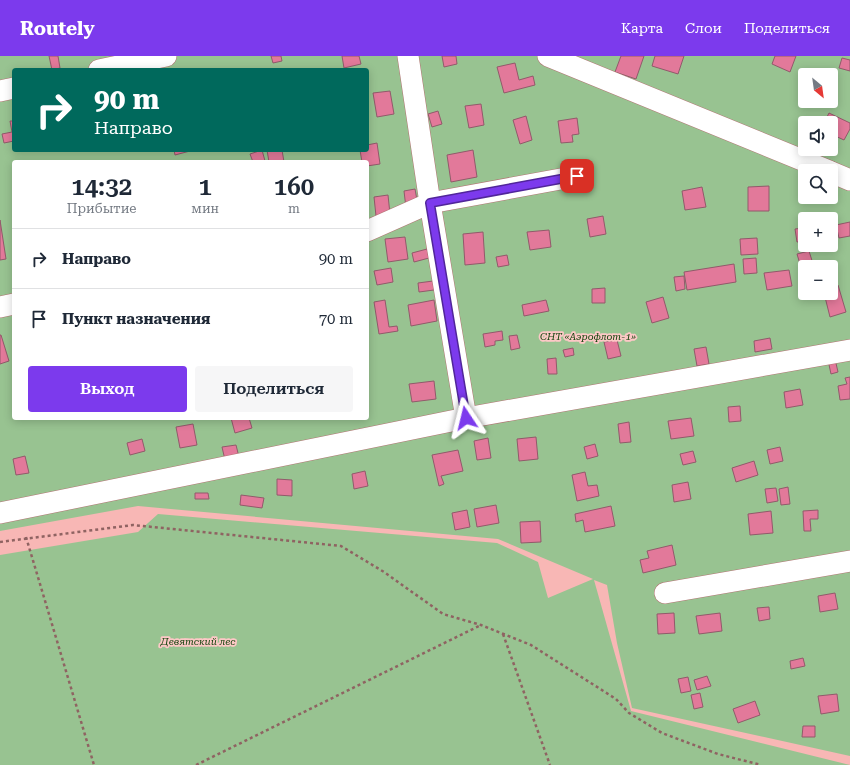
<!DOCTYPE html>
<html lang="ru">
<head>
<meta charset="utf-8">
<style>
	:root { --surface:#fff; --page:#f6f6f7; --text:#1f2937; --muted:#747a83; --line:#e0e1e3; --accent:#7c3aed }
	body { margin:0; font-family:"Roboto Serif",serif; background:var(--page); color:var(--text); height:100vh; display:flex; flex-direction:column; font-size:15px; white-space:nowrap }
	* { box-sizing:border-box; margin:0 }
	p { font-size:13px; color:var(--muted) }
	.icon { flex:none; width:22px; height:22px; fill:none; stroke:currentColor; stroke-width:2; stroke-linecap:round; stroke-linejoin:round }
	.map { position:relative; flex:1; overflow:hidden }
	.panel { position:absolute; left:12px; top:104px; width:357px; height:260px; display:flex; flex-direction:column; background:var(--surface); border-radius:4px; box-shadow:0 2px 10px #0003 }
	.panel>* { flex:none }
	.hud { position:absolute; left:12px; top:12px; width:357px; height:84px; border-radius:4px; box-shadow:0 2px 10px #0003; background:#00695c; color:#fff; overflow:hidden }
	.needle { width:26px; rotate:151deg }
	.fabs { position:absolute; left:798px; top:12px; display:grid; gap:8px }
	.fabs a { display:grid; place-items:center; width:40px; height:40px; border-radius:4px; background:var(--surface); box-shadow:0 2px 10px #0003; font-size:20px }
	.pin { position:absolute; display:grid; place-items:center; width:34px; height:34px; color:#fff; margin:-17px; border-radius:8px; box-shadow:0 2px 6px #0006 }
	.me { position:absolute; width:44px; margin:-22px; rotate:350deg; stroke-linejoin:round; filter:drop-shadow(0 0 3px #0008) }
	.turn { display:flex; align-items:center; gap:14px; height:84px; padding:0 16px; font-size:18px }
	.turn .icon { width:52px; height:52px; stroke-width:2.5 }
	.turn b { display:block; font-size:28px; line-height:34px }
	.eta { display:flex; justify-content:space-evenly; align-items:center; height:68px; text-align:center }
	.eta b { font-size:24px; font-weight:600; line-height:28px }
	.primary-button { display:flex; gap:8px; margin-top:auto; padding:8px 16px }
	.primary-button a { flex:1; height:46px; border-radius:4px; background:var(--accent); color:#fff; font-size:16px; font-weight:600; line-height:46px; text-align:center }
	.primary-button a+a { background:var(--page); color:var(--text) }
	ul { padding:0; list-style:none }
	li { display:flex; align-items:center; gap:12px; height:60px; padding:0 16px; border-top:1px solid var(--line) }
	li div { flex:1 }
	li b { display:block; font-size:15px }
	li em { font-style:normal }
	header { display:flex; align-items:center; gap:24px; box-sizing:border-box; height:56px; padding:0 20px; background:var(--accent); color:#fff }
	header strong { font-size:19px }
	nav { display:flex; gap:22px; margin-inline-start:auto; font-size:14px }
	.map>svg:first-child { display:block }
</style>
</head>
<body>
<header>
<strong>Routely</strong>
<nav><a>Карта</a><a>Слои</a><a>Поделиться</a></nav>
</header>
<div class="map">
<svg width="850" height="709" viewBox="0 0 850 709">
	<rect width="100%" height="100%" fill="#f8b7b5"/>
	<path fill="#98c391" fill-rule="evenodd" d="M0,0H850V700L632,652L617,587L607,529L594,524L631,655L850,709H0V499L138,476L158,458L497,487L538,506L548,542L593,523L498,483L138,450L0,475ZM14,14H367V94H14ZM805,19H831V45H805ZM805,67H831V93H805ZM14,106H367V362H14ZM805,115H831V141H805ZM805,163H831V189H805ZM805,211H831V237H805Z"/>
	<g fill="#e2799a" stroke="#915a6a">
		<path d="M49,0H58L60,12L52,14Z"/>
		<path d="M271,0H281L282,5L273,7Z"/>
		<path d="M342,0H359L361,8L344,12Z"/>
		<path d="M442,0H456L457,8L444,11Z"/>
		<path d="M621,0H644L636,23L615,16Z"/>
		<path d="M655,0H684L678,18L652,10Z"/>
		<path d="M775,0H796L790,16L772,8Z"/>
		<path d="M842,2L850,4V15L839,12Z"/>
		<path d="M515,7L519,24L533,20L535,29L504,37L497,11Z"/>
		<path d="M390,35L394,58L377,61L373,37Z"/>
		<path d="M481,48L484,69L469,72L465,50Z"/>
		<path d="M438,55L442,68L432,71L428,58Z"/>
		<path d="M829,57L850,67V73L844,84L831,78V67H824Z"/>
		<path d="M526,60L532,84L520,88L513,64Z"/>
		<path d="M577,62L579,78L572,79L573,86L561,87L558,65Z"/>
		<path d="M10,65H14V85L4,87L2,78L12,76Z"/>
		<path d="M377,87L380,108L367,110V106H362L360,94H367V89Z"/>
		<path d="M174,94H190V95L175,99Z"/>
		<path d="M262,94L265,105L253,106L250,98Z"/>
		<path d="M267,94H282L284,106H269Z"/>
		<path d="M473,94L477,121L451,126L447,99Z"/>
		<path d="M769,130V155H748V131Z"/>
		<path d="M702,131L706,151L685,154L682,135Z"/>
		<path d="M415,133L418,150L406,152L404,135Z"/>
		<path d="M388,139L390,158L376,160L374,141Z"/>
		<path d="M603,160L606,178L590,181L587,163Z"/>
		<path d="M0,164L6,203L0,204Z"/>
		<path d="M850,166V180L839,182L836,169Z"/>
		<path d="M803,172L805,185L797,186L795,173Z"/>
		<path d="M549,174L551,191L530,194L527,176Z"/>
		<path d="M483,176L485,207L465,209L463,178Z"/>
		<path d="M405,181L408,203L388,206L385,183Z"/>
		<path d="M757,182L758,198L741,199L740,183Z"/>
		<path d="M427,193L429,202L414,206L412,197Z"/>
		<path d="M809,195L814,211H805V217L803,218L797,198Z"/>
		<path d="M507,199L509,209L498,211L496,201Z"/>
		<path d="M756,202L757,217L744,218L743,203Z"/>
		<path d="M734,208L736,226L687,234L684,216Z"/>
		<path d="M391,212L393,226L377,229L374,215Z"/>
		<path d="M789,214L792,230L767,234L764,217Z"/>
		<path d="M684,220L685,233L676,235L674,221Z"/>
		<path d="M433,225L434,234L419,236L418,227Z"/>
		<path d="M838,229L846,256L830,261L824,237H831V231Z"/>
		<path d="M605,232V247H592V233Z"/>
		<path d="M663,241L669,262L652,267L646,246Z"/>
		<path d="M385,244L389,271L397,270L398,275L379,278L374,246Z"/>
		<path d="M434,244L437,265L411,270L408,249Z"/>
		<path d="M546,244L549,255L524,260L522,249Z"/>
		<path d="M502,275L503,284L495,285V289L485,291L483,278Z"/>
		<path d="M0,279H1L9,305L0,308Z"/>
		<path d="M517,279L520,292L511,294L509,280Z"/>
		<path d="M770,282L772,293L755,296L754,285Z"/>
		<path d="M617,284L621,300L608,303L604,286Z"/>
		<path d="M706,291L709,308L697,310L694,293Z"/>
		<path d="M573,292L574,299L565,301L563,294Z"/>
		<path d="M556,302L557,318H548L547,303Z"/>
		<path d="M835,303L838,316L831,318L828,304Z"/>
		<path d="M850,321V343L840,344L838,330L847,328L845,322Z"/>
		<path d="M434,325L436,343L412,346L409,328Z"/>
		<path d="M800,333L803,349L786,352L784,336Z"/>
		<path d="M740,350L741,365L729,366L728,351Z"/>
		<path d="M231,362H249L252,372L235,377Z"/>
		<path d="M691,362L694,380L671,383L668,365Z"/>
		<path d="M629,366L631,386L620,387L618,368Z"/>
		<path d="M193,368L197,389L180,392L176,371Z"/>
		<path d="M536,381L538,403L519,405L517,383Z"/>
		<path d="M488,382L491,402L477,404L474,385Z"/>
		<path d="M142,383L145,395L130,399L127,387Z"/>
		<path d="M595,388L598,400L587,403L584,391Z"/>
		<path d="M236,389L239,401L225,404L222,391Z"/>
		<path d="M780,391L783,405L770,408L767,394Z"/>
		<path d="M458,394L463,415L441,420L444,428L439,430L432,399Z"/>
		<path d="M693,395L696,406L683,409L680,398Z"/>
		<path d="M25,400L29,417L16,419L13,403Z"/>
		<path d="M754,405L758,419L736,426L732,412Z"/>
		<path d="M365,415L368,430L354,433L352,418Z"/>
		<path d="M585,416L588,430L597,429L599,440L577,445L572,419Z"/>
		<path d="M277,423L292,424V440L277,439Z"/>
		<path d="M688,426L691,443L674,446L672,429Z"/>
		<path d="M788,431L790,448L781,449L779,433Z"/>
		<path d="M776,432L778,445L767,447L765,433Z"/>
		<path d="M195,437H208L209,443H195Z"/>
		<path d="M241,439L264,442L262,452L240,449Z"/>
		<path d="M496,449L499,467L477,471L474,453Z"/>
		<path d="M611,450L615,470L585,476L583,464L576,466L575,458Z"/>
		<path d="M467,454L470,471L455,474L452,457Z"/>
		<path d="M818,454V463H810L811,475H804L803,455Z"/>
		<path d="M771,455L773,477L750,479L748,458Z"/>
		<path d="M540,465L541,486L521,487L520,466Z"/>
		<path d="M672,489L676,509L643,517L640,504L649,502L647,495Z"/>
		<path d="M835,537L838,553L820,556L818,540Z"/>
		<path d="M769,551L770,563L759,565L757,552Z"/>
		<path d="M674,557L675,577L658,578L657,558Z"/>
		<path d="M720,557L722,575L699,578L696,560Z"/>
		<path d="M803,602L805,610L791,613L790,605Z"/>
		<path d="M707,620L711,630L697,634L694,624Z"/>
		<path d="M688,621L691,635L681,637L678,623Z"/>
		<path d="M700,637L703,651L694,653L691,639Z"/>
		<path d="M837,638L839,655L821,658L818,640Z"/>
		<path d="M755,645L760,659L738,667L733,653Z"/>
		<path d="M803,670H815V681H802Z"/>
	</g>
	<g fill="none" stroke-linecap="round" stroke-linejoin="round">
		<g stroke="#b17573" stroke-width="22">
			<g id="minor">
				<path d="M408,0L430,147L466,362"/>
				<path d="M548,0L829,115"/>
				<path d="M99,14L166,0"/>
				<path d="M0,35L14,32"/>
				<path d="M831,116L850,124"/>
				<path d="M367,175L430,147L577,120"/>
				<path d="M0,251L14,248"/>
				<path d="M0,457L466,362L850,294"/>
				<path d="M665,537L850,505"/>
			</g>
		</g>
		<g stroke="#8f6362" stroke-width="2.5" stroke-dasharray="3 3" stroke-linecap="butt">
			<path d="M26,481L94,709"/>
			<path d="M0,486L133,469L341,490L384,516L443,558L481,569L531,589L616,643L629,657L662,677L718,698L761,709"/>
			<path d="M503,578L550,709"/>
			<path d="M196,709L481,569"/>
		</g>
		<use href="#minor" stroke="#fff" stroke-width="21"/>
	</g>
	<g fill="none" stroke-linecap="round" stroke-linejoin="round">
		<g stroke="#51269a" stroke-width="10">
			<path id="route" d="M466,362L430,147L577,120"/>
		</g>
		<use href="#route" stroke="#7c3aed" stroke-width="7"/>
	</g>
	<g text-anchor="middle" dominant-baseline="central" stroke-width="3.5" stroke-linejoin="round" paint-order="stroke">
		<g font-size="10" font-style="italic" fill="#12430c" stroke="#fdc8c6">
			<text x="588" y="280">СНТ «Аэрофлот-1»</text>
			<text x="198" y="585">Девятский лес</text>
		</g>
	</g>
</svg>
<div class="fabs">
<a><svg class="needle" viewBox="-14 -14 28 28"><path d="M0-13l5 13h-10z" fill="#e53935"/><path d="M0 13l5-13h-10z" fill="#747a83"/></svg></a>
<a><svg class="icon" aria-label="sound" viewBox="0 0 24 24"><path d="M4 9h4l5-4v14l-5-4H4zM17 9q2 3 0 6"/></svg></a>
<a><svg class="icon" aria-label="search" viewBox="0 0 24 24"><circle cx="10" cy="10" r="6"/><path d="M15 15l6 6"/></svg></a>
<a>+</a>
<a>−</a>
</div>
<div class="pin" style="left:577px;top:120px;background:#d93025"><svg class="icon" aria-label="arrive" viewBox="0 0 24 24"><path d="M6 21V4h12l-3 4 3 4H6"/></svg></div>
<svg class="me" style="left:466px;top:362px" viewBox="-20 -20 40 40"><path d="M0-17L14 15 0 8-14 15z" fill="#7c3aed" stroke="#fff" stroke-width="4"/></svg>
<div class="hud">
<div class="turn"><svg class="icon" aria-label="right" viewBox="0 0 24 24"><path d="M7 20v-9h11M14 6l5 5-5 5"/></svg><div><b>90 m</b>Направо</div></div>
</div>
<section class="panel">
<div class="eta">
<div><b>14:32</b><p>Прибытие</p></div>
<div><b>1</b><p>мин</p></div>
<div><b>160</b><p>m</p></div>
</div>
<ul>
<li><svg class="icon" aria-label="right" viewBox="0 0 24 24"><path d="M7 20v-9h11M14 6l5 5-5 5"/></svg><div><b>Направо</b></div><em>90 m</em></li>
<li><svg class="icon" aria-label="arrive" viewBox="0 0 24 24"><path d="M6 21V4h12l-3 4 3 4H6"/></svg><div><b>Пункт назначения</b></div><em>70 m</em></li>
</ul>
<div class="primary-button"><a>Выход</a><a>Поделиться</a></div>
</section>
</div>
</body>
</html>
